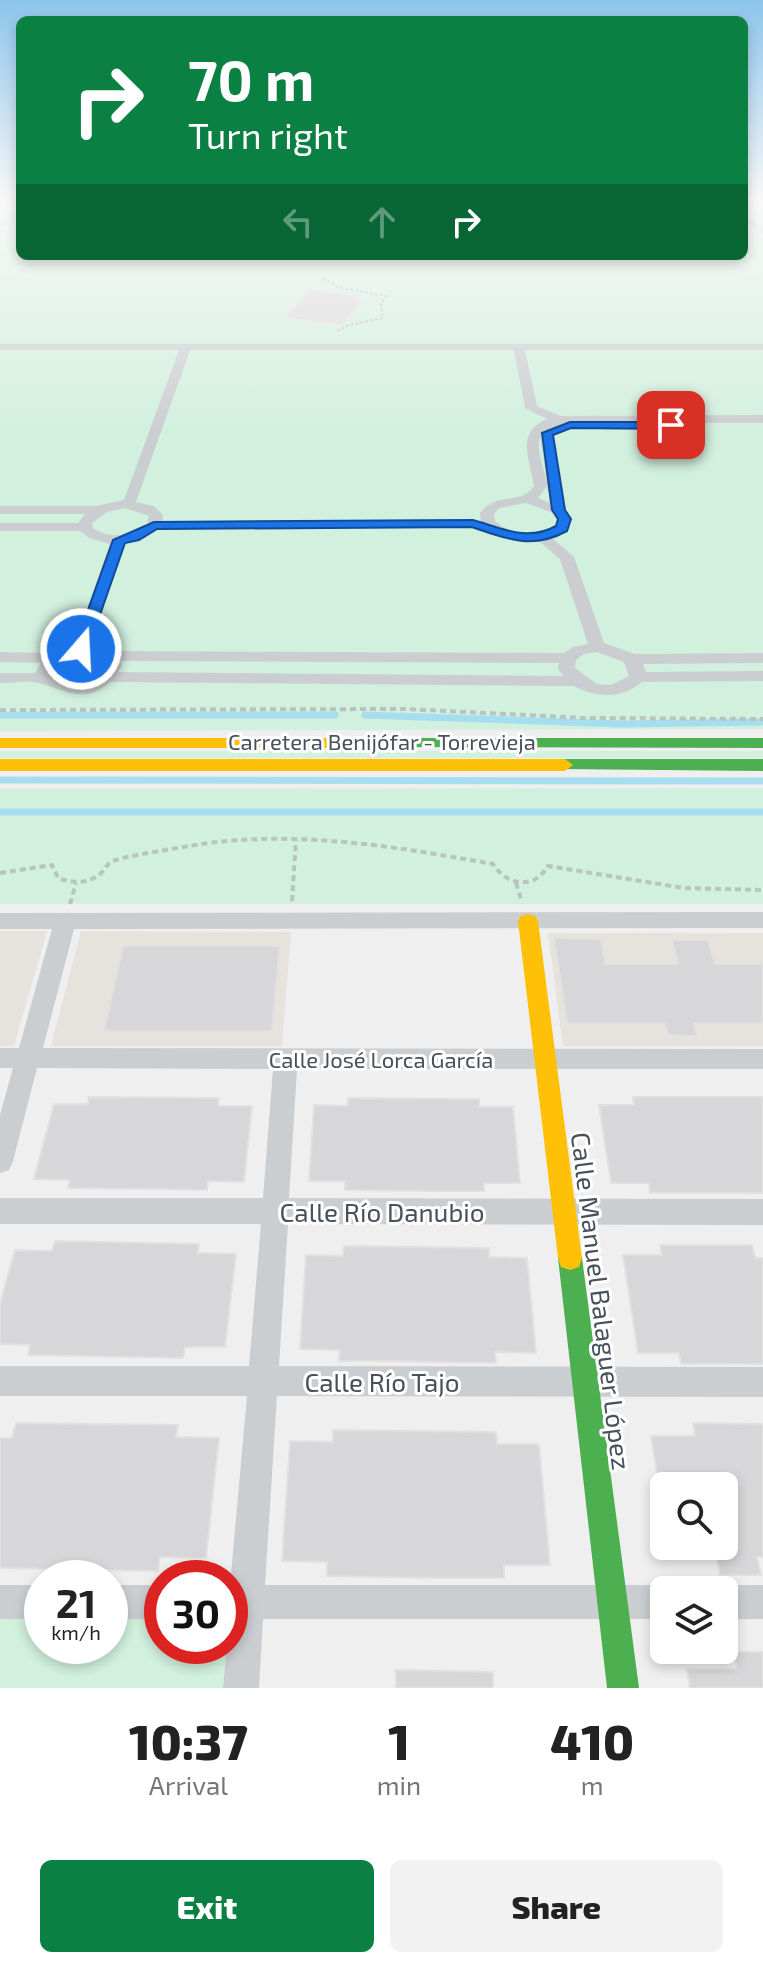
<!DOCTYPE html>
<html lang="en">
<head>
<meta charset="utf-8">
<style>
	:root { --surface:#fff; --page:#f2f2f2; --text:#222; --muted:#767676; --accent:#0b8043 }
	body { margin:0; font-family:"Exo 2",sans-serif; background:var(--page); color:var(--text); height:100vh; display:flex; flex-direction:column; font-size:30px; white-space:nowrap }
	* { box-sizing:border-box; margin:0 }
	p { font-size:26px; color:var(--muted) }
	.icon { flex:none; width:44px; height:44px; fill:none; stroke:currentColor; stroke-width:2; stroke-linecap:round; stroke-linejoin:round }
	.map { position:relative; height:1688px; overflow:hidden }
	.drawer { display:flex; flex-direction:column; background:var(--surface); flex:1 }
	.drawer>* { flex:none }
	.hud { position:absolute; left:16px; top:16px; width:732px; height:244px; border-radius:12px; box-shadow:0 4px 12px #0003; background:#0b8043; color:#fff; overflow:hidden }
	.controls { position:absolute; left:650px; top:1472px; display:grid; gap:16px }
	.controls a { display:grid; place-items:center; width:88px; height:88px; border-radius:12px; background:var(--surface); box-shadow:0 4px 12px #0003; font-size:40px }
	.speed { position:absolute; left:24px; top:1560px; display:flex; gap:16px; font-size:40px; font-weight:700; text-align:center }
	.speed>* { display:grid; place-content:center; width:104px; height:104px; border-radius:50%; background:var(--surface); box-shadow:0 4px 12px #0003; line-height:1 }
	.speed small { font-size:20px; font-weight:400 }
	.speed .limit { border:12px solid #d22; background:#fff; color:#111 }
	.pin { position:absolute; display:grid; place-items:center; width:68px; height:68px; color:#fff; margin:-34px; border-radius:16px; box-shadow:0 4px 12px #0006 }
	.me { position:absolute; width:88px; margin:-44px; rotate:19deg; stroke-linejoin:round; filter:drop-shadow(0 0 6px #0008) }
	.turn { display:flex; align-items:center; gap:28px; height:168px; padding:0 40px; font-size:36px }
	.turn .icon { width:104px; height:104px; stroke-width:2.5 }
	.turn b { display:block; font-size:56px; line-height:68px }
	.lanes { display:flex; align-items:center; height:76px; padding:0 40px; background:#0003; justify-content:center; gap:40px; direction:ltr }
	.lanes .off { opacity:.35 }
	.eta { display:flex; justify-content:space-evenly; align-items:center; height:136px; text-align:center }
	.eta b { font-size:48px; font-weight:800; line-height:56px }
	.cta { display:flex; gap:16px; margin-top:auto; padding:16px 40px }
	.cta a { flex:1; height:92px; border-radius:12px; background:var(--accent); color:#fff; font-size:32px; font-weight:800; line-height:92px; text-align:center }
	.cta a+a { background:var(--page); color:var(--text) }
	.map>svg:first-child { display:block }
</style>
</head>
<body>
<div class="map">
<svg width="763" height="1688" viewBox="0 0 763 1688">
	<rect width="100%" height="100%" fill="#f0efef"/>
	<g fill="#e5e3dc">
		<path d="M0,931H47L14,1046H0Z"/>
		<path d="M81,931L291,932L282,1046H51Z"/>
		<path d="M548,933H763V1046H563Z"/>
	</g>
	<g fill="#d2f0de">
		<path d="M0,199H20V256H744V199H763V729L0,731Z"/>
		<rect x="0" y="751" width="763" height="7"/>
		<path d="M763,788V904H0V789Z"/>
		<path d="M42,1618V1646H110V1618H162V1646H227L224,1688H0V1619Z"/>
	</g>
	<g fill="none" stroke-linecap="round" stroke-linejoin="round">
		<g stroke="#a6deef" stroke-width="7">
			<path d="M0,715H335"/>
			<path d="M365,715L621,724L763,722"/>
			<path d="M0,780L763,781"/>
			<path d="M0,812H763"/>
		</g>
	</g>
	<g fill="#d7d7d9" stroke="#e1e1e2" stroke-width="2">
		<path d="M309,290L360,295L355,300H363L343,325L284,318Z"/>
		<path d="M554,938L601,939L605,964H678L672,940H708L715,964H763V1023H694L697,1036L668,1035L665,1023H567Z"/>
		<path d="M123,946H280L272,1031H104Z"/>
		<path d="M89,1097L219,1098L218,1106H252L244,1182L208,1181L207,1190L153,1189L68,1188L70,1180L34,1179L54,1104H88Z"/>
		<path d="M633,1097H763V1193H650L649,1183H611L599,1105H634Z"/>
		<path d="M348,1098L479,1099V1107H513L520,1183H484V1191H430L345,1190V1181H309L314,1105L348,1106Z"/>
		<path d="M55,1241L199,1244L198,1253L236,1254L225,1347H185L183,1358L28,1355L30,1345L0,1344V1304L15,1250L52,1251Z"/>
		<path d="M660,1245H752L755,1258H763V1364H681L679,1353H638L623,1255H662Z"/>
		<path d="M344,1246L489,1248V1257L527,1258L536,1353L495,1352L496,1363L383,1361H339L340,1350L300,1349L306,1255L343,1256Z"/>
		<path d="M16,1423L178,1425L176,1437L219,1438L206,1558L160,1557L158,1571L0,1568V1438H12Z"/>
		<path d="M693,1423L763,1424V1557H757L761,1575H720L715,1546H724V1486H659L651,1436H695Z"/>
		<path d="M333,1430L496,1432L497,1444H539L550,1565H504V1578H436L327,1576V1562L282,1561L290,1441L333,1442Z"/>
		<path d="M734,1652H763V1688H690L687,1669H737Z"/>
		<path d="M396,1670L493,1672V1688H396Z"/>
	</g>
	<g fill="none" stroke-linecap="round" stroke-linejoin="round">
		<path stroke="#b7c4c0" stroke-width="2" stroke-dasharray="3 2" stroke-linecap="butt" d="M323,278L338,287L386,296L381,305L383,318L349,325L337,331"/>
		<g stroke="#b7c4c0" stroke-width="4" stroke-dasharray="6 4" stroke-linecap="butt">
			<path d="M0,710L406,709L585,718L763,719"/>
			<path d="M0,873L52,865L58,878C74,884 91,884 103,871C106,868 107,864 111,862C121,856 186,847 201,844C298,830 398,847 493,864C507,886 534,890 548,866L684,888L763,890"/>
			<path d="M516,883L521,899"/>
			<path d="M292,901L296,840"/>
			<path d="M70,904L76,883"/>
		</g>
		<g fill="#cbced0" fill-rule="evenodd">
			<path d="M744,214L763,227V234L744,221Z"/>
			<path d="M20,217V223L0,227V221Z"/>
			<path d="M0,344H763V350H525L537,406L561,416L763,415V423H571V428L552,436L565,510L572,519L567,531L552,538L574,557L604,643L635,654L763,653V663L643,664L646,672L763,671V681L642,682C622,699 597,698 574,686L110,682C85,705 65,690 39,683C27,680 12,683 0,683V673H35L41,663L0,662V652L52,653L74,646L110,544L89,538L80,531H0V523H78L85,514H0V506H97L124,500L179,350H0ZM190,350H514L525,408L547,419C515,432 530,460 534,486C521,506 497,491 480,513L481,522L466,519L162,522L163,515L154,506L136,502ZM546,428L540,436L547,481C543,465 531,441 546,428ZM547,486L550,503L538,498ZM526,503L553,513L558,519L556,526C534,537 514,536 495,521L494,514L499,508ZM125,508L149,516L147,524C130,536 111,540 93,528L92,523L107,512ZM466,527L514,541H539L560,559L588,644L573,647L564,653L113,651L91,645L125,543L157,530ZM597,652L624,662L629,676L611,685L597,684L575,668L576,660L584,654ZM81,654L103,659L106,666C91,686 72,687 51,676L62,661ZM120,661L559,663L558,669L563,676L118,672L122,666Z"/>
			<path d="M763,912V928L74,929L43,1048L763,1049V1069H297L289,1198L763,1199V1225L288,1224L279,1366L763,1367V1397L277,1396L265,1585H664L676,1590H664V1619H263L259,1688H223L227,1646H230V1585L247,1396H0V1366H249L261,1224H0V1198H263L273,1069L37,1068L13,1161L9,1170L0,1173V1115L13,1068H0V1048H19L52,929H0V913Z"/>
			<rect x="0" y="1585" width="42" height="34"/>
			<rect x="110" y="1585" width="52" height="34"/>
			<path d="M724,1585H763V1619H724V1590H712Z"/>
		</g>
		<g fill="#4caf50" fill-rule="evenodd">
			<path d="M368,738H763V748L362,747L360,743Z"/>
			<path d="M565,759H763V771L559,769L557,765Z"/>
			<path d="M570,1246L579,1249L582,1258L639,1688H607L558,1258L561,1249Z"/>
		</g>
		<g fill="#ffc107" fill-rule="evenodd">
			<path d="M0,738H368L376,743L368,748H0Z"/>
			<path d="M0,759H565L573,765L565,771H0Z"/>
			<path d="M528,914L535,916L538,921L582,1258L579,1267L570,1270L561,1267L558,1258L518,921L521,916Z"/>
		</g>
	</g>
	<linearGradient id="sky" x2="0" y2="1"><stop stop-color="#8dc5eb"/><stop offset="0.46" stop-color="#f8f8f8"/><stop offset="1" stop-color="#f8f8f8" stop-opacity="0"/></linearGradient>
	<rect width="763" height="436" fill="url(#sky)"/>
	<path fill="#1a73e8" stroke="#114b97" stroke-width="2" d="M570,422H671L676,425L671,429L571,428L553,435L565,510L571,519L567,531C532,550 507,539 472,527L157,529L139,540L125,543L88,649L81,653L74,649L113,540L154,522L473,520C502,528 527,542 556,526L558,519L552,510L542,433Z"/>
	<g text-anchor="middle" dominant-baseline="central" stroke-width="6" stroke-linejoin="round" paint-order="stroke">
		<g font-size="22" fill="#46515c" stroke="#fff">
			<text x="382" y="741">Carretera Benijófar - Torrevieja</text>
			<text x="381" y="1059">Calle José Lorca García</text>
		</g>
		<g font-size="26" fill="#46515c" stroke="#fff">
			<text x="382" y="1211">Calle Río Danubio</text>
			<text transform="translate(602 1301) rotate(83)">Calle Manuel Balaguer López</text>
			<text x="382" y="1381">Calle Río Tajo</text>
		</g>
	</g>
</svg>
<div class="controls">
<a><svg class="icon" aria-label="search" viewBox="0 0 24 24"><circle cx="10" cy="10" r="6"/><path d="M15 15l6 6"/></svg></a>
<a><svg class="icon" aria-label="layers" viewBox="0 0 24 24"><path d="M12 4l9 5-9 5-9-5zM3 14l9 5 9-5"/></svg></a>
</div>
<div class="speed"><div>21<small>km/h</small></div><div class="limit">30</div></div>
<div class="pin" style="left:671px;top:425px;background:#d93025"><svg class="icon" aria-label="arrive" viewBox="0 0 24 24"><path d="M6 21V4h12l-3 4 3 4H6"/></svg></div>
<svg class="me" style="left:81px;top:649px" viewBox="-20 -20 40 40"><circle r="17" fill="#1a73e8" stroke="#fff" stroke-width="3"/><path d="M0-11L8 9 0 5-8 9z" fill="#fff"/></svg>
<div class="hud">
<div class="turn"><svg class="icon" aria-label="right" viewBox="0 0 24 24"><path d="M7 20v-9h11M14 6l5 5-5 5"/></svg><div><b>70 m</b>Turn right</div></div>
<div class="lanes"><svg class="icon off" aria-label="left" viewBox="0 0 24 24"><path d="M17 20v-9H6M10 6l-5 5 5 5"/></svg><svg class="icon off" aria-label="ahead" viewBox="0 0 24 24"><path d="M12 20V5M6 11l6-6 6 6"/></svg><svg class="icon" aria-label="right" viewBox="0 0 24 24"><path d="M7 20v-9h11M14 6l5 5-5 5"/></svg></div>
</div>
</div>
<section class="drawer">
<div class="eta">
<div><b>10:37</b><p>Arrival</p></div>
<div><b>1</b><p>min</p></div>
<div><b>410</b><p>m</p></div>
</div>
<div class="cta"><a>Exit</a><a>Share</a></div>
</section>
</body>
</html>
